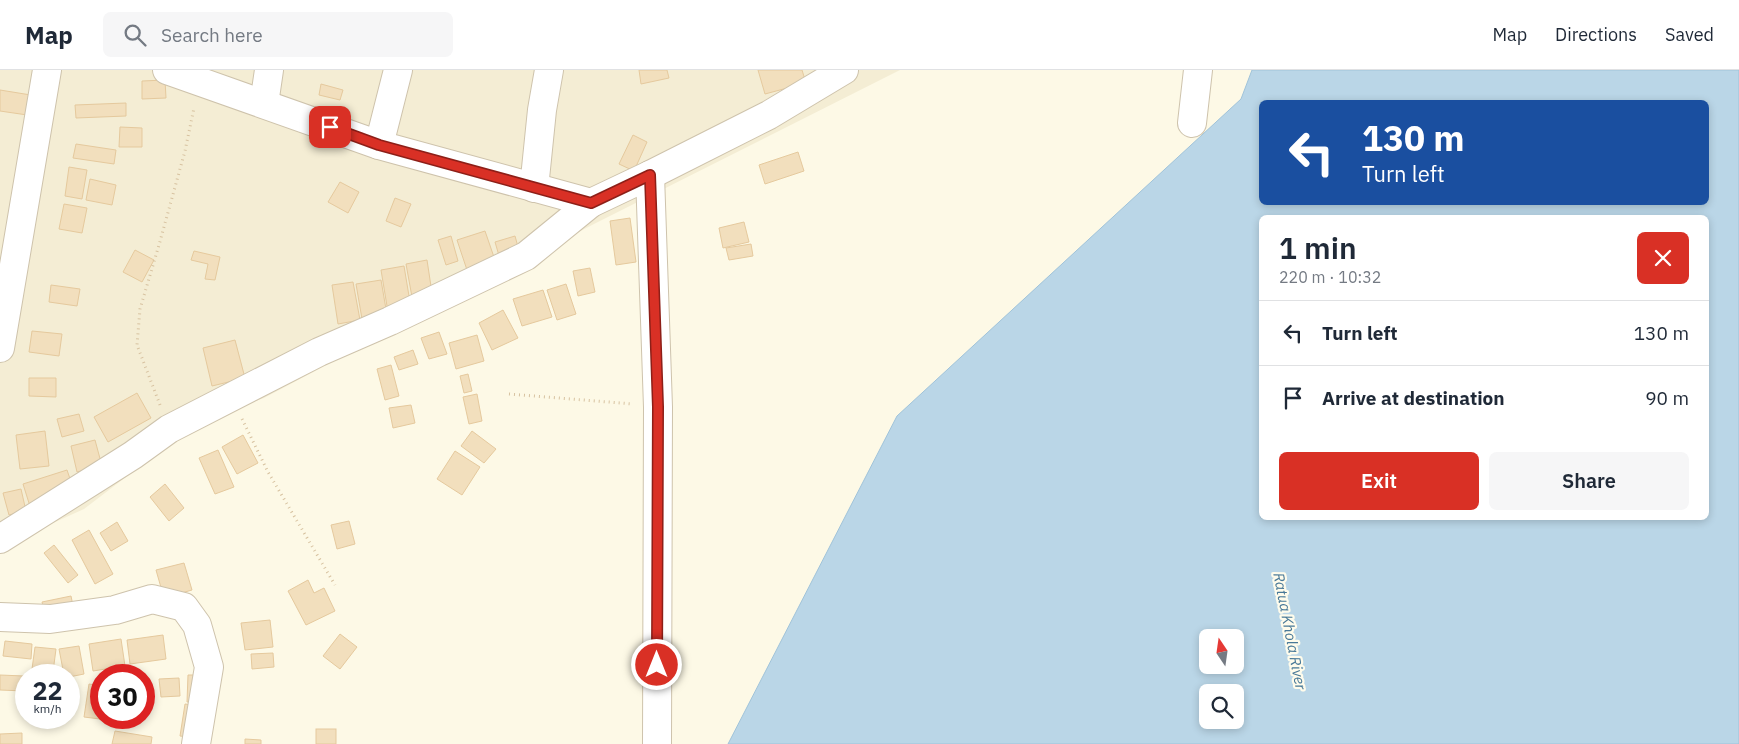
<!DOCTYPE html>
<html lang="en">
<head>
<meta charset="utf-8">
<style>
	:root { --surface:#fff; --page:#f6f6f7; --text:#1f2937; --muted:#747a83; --line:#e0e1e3; --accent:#d93025 }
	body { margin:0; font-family:"IBM Plex Sans",sans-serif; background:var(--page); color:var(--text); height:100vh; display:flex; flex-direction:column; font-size:19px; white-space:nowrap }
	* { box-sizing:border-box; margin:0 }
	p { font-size:16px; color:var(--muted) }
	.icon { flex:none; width:28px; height:28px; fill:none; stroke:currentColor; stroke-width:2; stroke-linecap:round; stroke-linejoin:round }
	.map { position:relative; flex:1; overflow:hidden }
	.side { position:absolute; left:1259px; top:145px; width:450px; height:305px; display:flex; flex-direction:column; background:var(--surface); border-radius:8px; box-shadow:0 2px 8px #0003 }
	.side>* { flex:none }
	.banner { position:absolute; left:1259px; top:30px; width:450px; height:105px; border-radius:8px; box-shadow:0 2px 8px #0003; background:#1a4fa0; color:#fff; overflow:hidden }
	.needle { width:32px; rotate:347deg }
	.tools { position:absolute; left:1199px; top:559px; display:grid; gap:10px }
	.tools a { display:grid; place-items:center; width:45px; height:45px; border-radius:8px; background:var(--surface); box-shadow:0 2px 8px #0003; font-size:25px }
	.speed { position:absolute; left:15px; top:594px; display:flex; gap:10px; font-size:25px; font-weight:700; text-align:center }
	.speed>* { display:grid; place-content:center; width:65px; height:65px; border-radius:50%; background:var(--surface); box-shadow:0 2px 8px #0003; line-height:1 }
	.speed small { font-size:12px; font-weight:400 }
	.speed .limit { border:8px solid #d22; background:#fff; color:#111 }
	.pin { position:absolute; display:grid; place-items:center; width:42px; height:42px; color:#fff; margin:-21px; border-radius:10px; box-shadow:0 2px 8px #0006 }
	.me { position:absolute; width:55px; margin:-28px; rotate:0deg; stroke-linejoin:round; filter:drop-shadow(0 0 4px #0008) }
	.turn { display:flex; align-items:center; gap:18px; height:105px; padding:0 20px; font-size:22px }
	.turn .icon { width:65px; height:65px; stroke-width:2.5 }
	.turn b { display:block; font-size:35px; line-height:42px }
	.round { display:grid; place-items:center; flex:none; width:52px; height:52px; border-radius:8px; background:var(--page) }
	.overview { display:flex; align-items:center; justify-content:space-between; height:85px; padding:0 20px }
	h1 { font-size:30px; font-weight:600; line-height:38px }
	.button { display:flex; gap:10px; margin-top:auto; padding:10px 20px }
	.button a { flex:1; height:58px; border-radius:8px; background:var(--accent); color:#fff; font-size:20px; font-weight:600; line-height:58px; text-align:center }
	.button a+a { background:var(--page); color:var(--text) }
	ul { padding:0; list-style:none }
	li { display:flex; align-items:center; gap:15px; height:65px; padding:0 20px; border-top:1px solid var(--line) }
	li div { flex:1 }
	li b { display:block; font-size:19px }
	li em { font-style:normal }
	header { display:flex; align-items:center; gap:30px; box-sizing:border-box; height:70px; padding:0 25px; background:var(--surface); border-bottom:1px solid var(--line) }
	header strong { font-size:24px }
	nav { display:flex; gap:28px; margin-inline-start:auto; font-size:18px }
	.search { width:350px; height:45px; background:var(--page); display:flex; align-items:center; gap:12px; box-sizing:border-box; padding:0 18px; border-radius:8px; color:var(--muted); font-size:19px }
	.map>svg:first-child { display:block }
</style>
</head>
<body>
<header>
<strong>Map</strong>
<div class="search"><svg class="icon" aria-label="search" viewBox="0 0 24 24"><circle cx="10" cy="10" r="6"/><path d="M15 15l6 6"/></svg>Search here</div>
<nav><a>Map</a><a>Directions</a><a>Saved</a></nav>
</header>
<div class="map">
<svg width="1739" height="674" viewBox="0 0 1739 674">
	<rect width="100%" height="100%" fill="#fdf9e6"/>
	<path fill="#f4edd4" d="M0,0H900L592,155L264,328L202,349L84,439L0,477Z"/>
	<path fill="#bad6e7" stroke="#a0c3d9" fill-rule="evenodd" d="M1252,0H1739V674H728L897,346L1241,29ZM1261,32H1706V132H1261ZM1261,148H1706V448H1261ZM1208,568H1235V595H1208ZM1208,622H1235V650H1208Z"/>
	<g fill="#f2dfbd" stroke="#e5c99d">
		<path d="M639,0H667L669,8L641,14Z"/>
		<path d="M758,0H802L806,13L765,24Z"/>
		<path d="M165,10L166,28L142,29V11Z"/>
		<path d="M321,14L343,20L340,30L319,25Z"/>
		<path d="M0,20L37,26L34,46L0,41Z"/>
		<path d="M126,33V46L76,48L75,35Z"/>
		<path d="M120,57L142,58V77H119Z"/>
		<path d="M633,65L647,72L634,101L619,94Z"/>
		<path d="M76,74L116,80L114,94L73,88Z"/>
		<path d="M798,82L804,101L765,114L759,95Z"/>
		<path d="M69,97L87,100L82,129L65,126Z"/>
		<path d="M90,109L116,115L112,135L86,130Z"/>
		<path d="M340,112L359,122L348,143L328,132Z"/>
		<path d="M395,128L411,134L401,157L386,151Z"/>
		<path d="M64,134L87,138L82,163L59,159Z"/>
		<path d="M630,148L636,192L616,195L610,151Z"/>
		<path d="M744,152L749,172L723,178L719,158Z"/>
		<path d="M485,161L495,190L467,200L457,170Z"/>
		<path d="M451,166L458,191L446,195L438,170Z"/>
		<path d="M515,166L520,184L500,189L495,172Z"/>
		<path d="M751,174L753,186L729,190L726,178Z"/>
		<path d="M135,180L154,190L142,212L123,202Z"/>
		<path d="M194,181L220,187L215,210L205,209L208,194L191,190Z"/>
		<path d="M427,190L432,223L412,227L406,194Z"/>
		<path d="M404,196L411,238L388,242L381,200Z"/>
		<path d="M590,198L595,222L578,226L573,201Z"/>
		<path d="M381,210L387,245L362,249L356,214Z"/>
		<path d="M353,212L360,250L338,254L332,215Z"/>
		<path d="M566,214L576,244L557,250L547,220Z"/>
		<path d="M51,215L80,219L77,236L49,232Z"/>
		<path d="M543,220L552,247L522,256L513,229Z"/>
		<path d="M503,240L518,268L492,280L479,253Z"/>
		<path d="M32,261L62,264L59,286L29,282Z"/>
		<path d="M439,262L447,284L429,289L421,268Z"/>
		<path d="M477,265L484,291L456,299L449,273Z"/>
		<path d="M235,270L245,308L212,316L203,278Z"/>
		<path d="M413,280L418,294L399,300L394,287Z"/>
		<path d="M391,295L399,326L385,330L377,299Z"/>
		<path d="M468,304L472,321L464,323L460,306Z"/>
		<path d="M29,308H56V327L29,326Z"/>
		<path d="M137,323L151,348L108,372L94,347Z"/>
		<path d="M477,324L482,351L469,354L463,327Z"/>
		<path d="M411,335L415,353L393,358L389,338Z"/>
		<path d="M79,344L84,361L62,367L57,349Z"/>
		<path d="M45,361L49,396L20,399L16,365Z"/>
		<path d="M472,361L496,379L484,393L461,376Z"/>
		<path d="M243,365L258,393L237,404L222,377Z"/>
		<path d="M95,370L102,396L77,402L71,376Z"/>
		<path d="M218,380L234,417L215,424L199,388Z"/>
		<path d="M455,381L480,397L462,425L437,409Z"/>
		<path d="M67,400L79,435L34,449L23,414Z"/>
		<path d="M165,414L184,438L169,451L150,427Z"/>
		<path d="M21,419L26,441L9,445L3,423Z"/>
		<path d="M349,451L355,474L337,479L331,455Z"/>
		<path d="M117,452L128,471L111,481L100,463Z"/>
		<path d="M89,460L113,504L95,514L72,470Z"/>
		<path d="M54,475L78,505L68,513L44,483Z"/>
		<path d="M184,493L192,520L164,528L156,500Z"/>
		<path d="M308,510L314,523L324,518L335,541L306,555L288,521Z"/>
		<path d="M71,526L76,550L48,556L42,532Z"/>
		<path d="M270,550L273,577L245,580L241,553Z"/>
		<path d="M340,564L357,577L340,599L323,586Z"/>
		<path d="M163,565L166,589L130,594L127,570Z"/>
		<path d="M121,569L125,596L93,601L89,574Z"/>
		<path d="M5,571L32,574L31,589L3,586Z"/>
		<path d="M79,576L84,604L69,607V605H64L59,579Z"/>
		<path d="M35,577L56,579L53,602L32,599Z"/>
		<path d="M273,583L274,597L252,599L251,584Z"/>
		<path d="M0,605L24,606V621L0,620Z"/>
		<path d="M188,605H199L197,632H187Z"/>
		<path d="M179,608L180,626L161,627L159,609Z"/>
		<path d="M89,614L101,616V648H109L108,650L84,647Z"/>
		<path d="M185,634L200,636L196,668L180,666Z"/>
		<rect x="316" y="659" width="20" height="15"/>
		<path d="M115,661L152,667L151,674H112Z"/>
		<path d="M22,663V674H0V664Z"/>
		<path d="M245,669L261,670V674H245Z"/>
	</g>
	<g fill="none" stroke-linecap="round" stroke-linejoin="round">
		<g stroke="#cec3ac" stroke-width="30">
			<g id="minor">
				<path d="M167,0L379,75L591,133"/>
				<path d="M264,34L269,0"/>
				<path d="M1192,53L1198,0"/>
				<path d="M379,75L398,0"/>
				<path d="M650,105L658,337L657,674"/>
				<path d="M534,118L542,40L549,0"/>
				<path d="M0,278L47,0"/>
				<path d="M0,469L133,385L169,359L319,282L390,251L526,186L591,133L650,105L769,45L844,0"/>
				<path d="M0,547L50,549L115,540L152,529L184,537L197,555L209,597L196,674"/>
			</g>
		</g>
		<g stroke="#d7c2a0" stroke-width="3" stroke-dasharray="1 4" stroke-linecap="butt">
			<path d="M509,324L633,334"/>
			<path d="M160,335L137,275L140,239L159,175L185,81L194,38"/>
			<path d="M242,349L268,402L335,515"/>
		</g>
		<use href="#minor" stroke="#fff" stroke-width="28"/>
	</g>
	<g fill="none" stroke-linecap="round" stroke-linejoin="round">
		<g stroke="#8d1f18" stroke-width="12">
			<path id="route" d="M330,57L379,75L591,133L650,105L658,337L657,595"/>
		</g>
		<use href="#route" stroke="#d93025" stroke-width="9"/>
	</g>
	<g text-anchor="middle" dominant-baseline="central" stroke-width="4.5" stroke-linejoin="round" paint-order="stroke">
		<g font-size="15" font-style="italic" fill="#497998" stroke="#fffcec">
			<text transform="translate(1290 561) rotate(79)">Ratua Khola River</text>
		</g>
	</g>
</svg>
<div class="tools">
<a><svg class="needle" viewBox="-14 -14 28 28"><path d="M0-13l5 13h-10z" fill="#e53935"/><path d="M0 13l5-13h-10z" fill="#747a83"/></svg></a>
<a><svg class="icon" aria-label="search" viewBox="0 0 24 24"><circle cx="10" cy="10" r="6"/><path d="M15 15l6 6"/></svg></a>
</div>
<div class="speed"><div>22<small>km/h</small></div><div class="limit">30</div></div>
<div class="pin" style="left:330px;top:57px;background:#d93025"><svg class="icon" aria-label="arrive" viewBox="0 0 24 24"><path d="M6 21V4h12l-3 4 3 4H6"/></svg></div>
<svg class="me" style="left:657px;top:595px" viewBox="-20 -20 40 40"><circle r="17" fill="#d93025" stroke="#fff" stroke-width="3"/><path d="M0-11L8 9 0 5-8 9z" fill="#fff"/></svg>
<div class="banner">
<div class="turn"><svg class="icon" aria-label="left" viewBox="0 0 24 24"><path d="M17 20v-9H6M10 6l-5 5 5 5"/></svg><div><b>130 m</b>Turn left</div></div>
</div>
<section class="side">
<div class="overview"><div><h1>1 min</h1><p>220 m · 10:32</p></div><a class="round" style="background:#d93025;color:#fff"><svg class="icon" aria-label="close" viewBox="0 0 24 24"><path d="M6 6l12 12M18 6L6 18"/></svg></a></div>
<ul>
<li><svg class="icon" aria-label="left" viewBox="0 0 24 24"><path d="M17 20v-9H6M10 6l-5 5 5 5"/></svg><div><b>Turn left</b></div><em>130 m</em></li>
<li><svg class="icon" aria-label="arrive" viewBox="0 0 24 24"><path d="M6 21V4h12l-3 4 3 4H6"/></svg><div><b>Arrive at destination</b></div><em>90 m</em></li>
</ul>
<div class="button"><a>Exit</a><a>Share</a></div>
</section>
</div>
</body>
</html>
